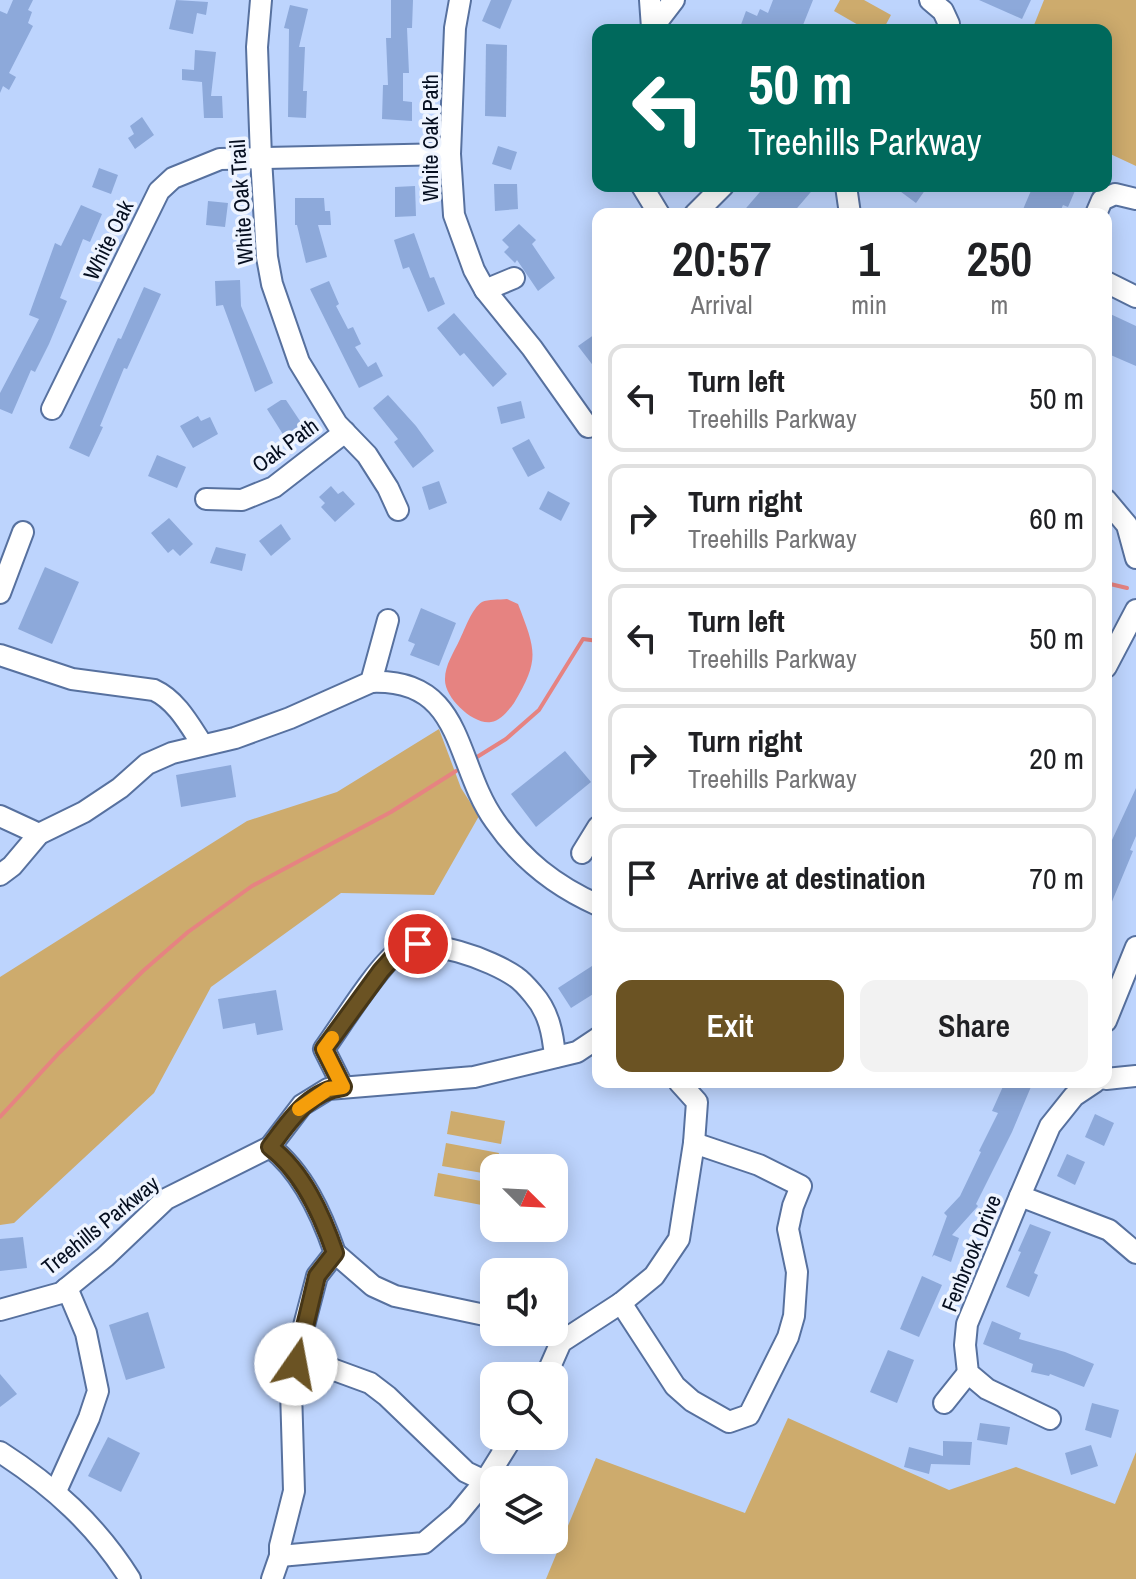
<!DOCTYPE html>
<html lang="en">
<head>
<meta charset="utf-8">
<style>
	:root { --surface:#fff; --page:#f2f2f2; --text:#202124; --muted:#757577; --line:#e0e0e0; --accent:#6b5323 }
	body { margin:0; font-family:"Archivo Narrow",sans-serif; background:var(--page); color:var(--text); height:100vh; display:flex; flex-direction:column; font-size:30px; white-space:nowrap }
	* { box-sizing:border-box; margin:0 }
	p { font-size:26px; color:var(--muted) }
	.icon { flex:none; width:44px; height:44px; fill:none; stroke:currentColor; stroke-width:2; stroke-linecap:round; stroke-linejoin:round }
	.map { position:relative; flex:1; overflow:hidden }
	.side { position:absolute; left:592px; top:208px; width:520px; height:880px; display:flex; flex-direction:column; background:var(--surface); border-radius:16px; box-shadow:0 4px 20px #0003 }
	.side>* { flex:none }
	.top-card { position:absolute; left:592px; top:24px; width:520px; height:168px; border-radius:16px; box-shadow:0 4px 20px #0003; background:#00695c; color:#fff; overflow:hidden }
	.needle { width:52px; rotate:114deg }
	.buttons { position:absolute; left:480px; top:1154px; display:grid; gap:16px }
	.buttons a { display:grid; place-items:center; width:88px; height:88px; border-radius:16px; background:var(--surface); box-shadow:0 4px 20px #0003; font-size:40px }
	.pin { position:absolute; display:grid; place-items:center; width:68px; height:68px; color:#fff; margin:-34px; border:4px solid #fff; border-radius:50%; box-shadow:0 2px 8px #0007 }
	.me { position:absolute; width:88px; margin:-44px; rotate:12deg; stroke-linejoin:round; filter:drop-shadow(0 0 6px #0008) }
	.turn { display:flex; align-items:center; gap:28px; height:168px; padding:0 24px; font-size:36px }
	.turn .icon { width:104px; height:104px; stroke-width:2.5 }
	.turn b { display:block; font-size:56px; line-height:68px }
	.eta { display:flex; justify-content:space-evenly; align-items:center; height:136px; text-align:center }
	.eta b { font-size:48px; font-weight:600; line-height:56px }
	.cta { display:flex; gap:16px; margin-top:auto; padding:16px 24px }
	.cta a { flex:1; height:92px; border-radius:16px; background:var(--accent); color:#fff; font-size:32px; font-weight:600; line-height:92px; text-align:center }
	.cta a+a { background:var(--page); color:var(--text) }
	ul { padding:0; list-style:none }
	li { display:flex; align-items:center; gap:24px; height:108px; margin:0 16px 12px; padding:0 8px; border:4px solid var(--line); border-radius:16px }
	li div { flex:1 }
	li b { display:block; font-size:30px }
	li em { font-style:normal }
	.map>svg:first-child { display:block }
</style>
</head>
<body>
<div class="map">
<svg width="1136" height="1579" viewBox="0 0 1136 1579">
	<rect width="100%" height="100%" fill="#bdd4fd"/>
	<g fill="#cdab6d">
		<path d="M840,0H864L891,15L883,30H867L834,11Z"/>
		<path d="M1044,0H1136V166L1106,152V30H1032Z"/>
		<path d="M439,729L461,788L479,816L434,895L341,893L211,987L154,1093L14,1223L0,1225V977L247,821L337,792Z"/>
		<path d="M451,1111L505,1121L501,1144L447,1134Z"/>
		<path d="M446,1143L499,1153L494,1175L442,1166Z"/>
		<path d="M438,1173L492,1183L487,1206L434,1196Z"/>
		<path d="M788,1418L949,1490L1016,1467L1115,1504L1136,1452V1579H546L596,1458L745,1513Z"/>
	</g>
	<path fill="#e68381" d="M507,599L518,604C536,651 540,659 514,703C509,710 500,721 491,722C473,725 444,697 445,679C445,665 454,652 460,639C465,629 472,608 482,602C488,599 500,600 507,599Z"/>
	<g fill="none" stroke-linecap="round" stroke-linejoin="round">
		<g stroke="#e68381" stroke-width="4">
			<path d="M1106,583L1127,588"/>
			<path d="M477,757L506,739L539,710L583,639L598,641"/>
			<path d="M0,1117L59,1053L143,971L188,932L252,886L391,812L456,771"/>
		</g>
	</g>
	<g fill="#8da9da">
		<path d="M13,0H33L28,10L32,12L28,23L33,26L9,73L16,77L9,90L3,86L0,93V11L7,14Z"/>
		<path d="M176,0L208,2L206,15L197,13L193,34L169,29Z"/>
		<path d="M391,0H413L412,28H407L409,73H403V101L412,102V121L382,119L383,85H388L386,38H391Z"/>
		<path d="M491,0H512L500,29L482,21Z"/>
		<path d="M773,0H813L801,30H739L746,11L757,16L760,9L768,13Z"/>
		<path d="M979,0H1031L1022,19Z"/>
		<path d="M290,5L308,9L299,47H305L303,91H307L306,118L288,117L289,29L284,28Z"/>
		<path d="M486,44L507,45L506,117L485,116Z"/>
		<path d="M195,50L216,52L211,96H222L223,118H204L202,82L182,80V69L194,70Z"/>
		<path d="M142,117L154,135L135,149L128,138L134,134L130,126Z"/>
		<path d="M498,146L517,152L511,170L492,164Z"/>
		<path d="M99,168L118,175L111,194L92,187Z"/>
		<path d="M494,184H517L518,209L495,211Z"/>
		<path d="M415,186L416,216L395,217V187Z"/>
		<path d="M765,186H816L792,214H741Z"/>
		<path d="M893,186H928L916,203Z"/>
		<path d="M1033,186H1077L1068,207L1063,205L1059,214H1021Z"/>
		<path d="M295,198H324L325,211H330L331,225H318L327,257L306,263L297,225H295Z"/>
		<path d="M208,201L228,203L225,227L206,225Z"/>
		<path d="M81,205L102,214L90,242L83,239L60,298L67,301L49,344L35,372L31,370L12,414L0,409V393L39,319L29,315L55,243L61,246Z"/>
		<path d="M519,224L536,240L532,244L555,278L538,291L517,260L515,263L504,252L509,247L502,240Z"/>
		<path d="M414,233L430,278L434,277L445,304L428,312L409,267L403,269L394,240Z"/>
		<path d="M240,280L241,306L273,383L255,392L223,305L216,306L215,281Z"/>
		<path d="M329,281L339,304L336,306L348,329L353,327L361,344L355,347L368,367L376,362L383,376L359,388L310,289Z"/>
		<path d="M144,287L161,294L127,369L124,368L100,426L103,427L89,457L69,448L118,338L121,339Z"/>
		<path d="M1106,312L1136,326V366L1106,353Z"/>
		<path d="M454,313L507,374L493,387L464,353L460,356L437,328Z"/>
		<path d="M598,332V372L578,346Z"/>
		<path d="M388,395L416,426L434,451L413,468L394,442L398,439L373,408Z"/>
		<path d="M281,400H286L302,424L284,436L267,409Z"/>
		<path d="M521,401L525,418L501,424L497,407Z"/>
		<path d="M198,416L201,421L210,417L218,434L193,448L180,426Z"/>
		<path d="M529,439L545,468L528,477L512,448Z"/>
		<path d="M157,455L186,467L177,488L148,476Z"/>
		<path d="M439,481L447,503L429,510L422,487Z"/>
		<path d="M331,486L338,494L343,491L355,504L335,522L321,507L325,503L319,497Z"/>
		<path d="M548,491L570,503L561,521L539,509Z"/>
		<path d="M169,518L193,544L180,556L173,549L168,553L151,533Z"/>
		<path d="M281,524L291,539L271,556L259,541Z"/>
		<path d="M216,547L246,554L242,571L210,563Z"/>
		<path d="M45,567L79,582L52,644L18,629Z"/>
		<path d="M421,608L456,623L439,666L410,655L415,644L408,641Z"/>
		<path d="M565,751L591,782L536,827L511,794Z"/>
		<path d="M231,765L236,797L181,807L176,775Z"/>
		<path d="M1136,788V836L1130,850L1133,851L1106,916V853Z"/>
		<path d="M592,966L598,976V991L571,1008L558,988Z"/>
		<path d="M276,990L283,1030L257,1035L255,1023L223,1029L218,999Z"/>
		<path d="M1005,1082H1033L1012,1132L976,1204L978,1206L952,1235L959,1238L951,1262L934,1255L932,1257L947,1216L944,1213L960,1196L981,1152L979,1151L998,1113L992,1111Z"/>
		<path d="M1095,1114L1114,1123L1104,1146L1085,1137Z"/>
		<path d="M1067,1154L1085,1162L1075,1185L1057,1176Z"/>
		<path d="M1030,1224L1051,1232L1034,1273L1038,1275L1029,1297L1006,1287L1021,1252L1018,1251Z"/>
		<path d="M23,1237L27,1268L0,1271V1239Z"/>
		<path d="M922,1276L942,1285L919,1337L900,1329Z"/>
		<path d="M148,1312L165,1368L126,1380L109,1325Z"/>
		<path d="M992,1321L1021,1333L1019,1339L1065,1352L1094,1364L1084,1387L1050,1374L1049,1376L1031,1372L1033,1364L983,1344Z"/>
		<path d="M888,1350L914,1360L897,1403L870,1392Z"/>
		<path d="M0,1374L17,1394L0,1407Z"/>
		<path d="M1092,1403L1119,1410L1111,1438L1085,1430Z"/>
		<path d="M980,1423L1010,1427L1007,1445L977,1440Z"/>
		<path d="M108,1437L140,1453L121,1492L88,1476Z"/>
		<path d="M943,1441L972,1442L970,1465L931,1464L929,1474L904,1467L909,1447L943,1456Z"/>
		<path d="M1091,1445L1098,1466L1071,1475L1065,1453Z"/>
	</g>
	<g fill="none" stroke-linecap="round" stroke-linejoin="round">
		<g stroke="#57719f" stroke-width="24">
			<g id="minor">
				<path d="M261,0L257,47L261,158L267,257L272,284L299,362L337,424L367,455L388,488L398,510"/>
				<path d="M460,0L455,28L450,154L454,215L474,270L485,290L532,348L588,427"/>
				<path d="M650,0L652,28"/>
				<path d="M930,0L943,11L949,24L948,30"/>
				<path d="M651,30L674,0"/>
				<path d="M642,186L659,214"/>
				<path d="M846,186L850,214"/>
				<path d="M695,214L723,186"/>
				<path d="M1096,214L1102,200L1115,194L1136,199"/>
				<path d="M1106,282L1136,297"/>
				<path d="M485,290L514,278"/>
				<path d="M52,409L159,191L173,178L220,159L450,154"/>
				<path d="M206,499L242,500L274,487L345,432"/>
				<path d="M1106,500L1127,525L1136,558"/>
				<path d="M0,593L23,532"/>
				<path d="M0,655L72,679L154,690C176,700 189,724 202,744"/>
				<path d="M1106,667L1136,610"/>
				<path d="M371,682C465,678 454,764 495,821C522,860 555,886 598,905"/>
				<path d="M0,816L39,834"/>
				<path d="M582,853L598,827"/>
				<path d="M0,875L12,866L39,834L84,812L120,788L147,764L172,753L235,738L290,718L371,682L388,620"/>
				<path d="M1106,1021L1136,947"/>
				<path d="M1106,1079L1136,1076"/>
				<path d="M343,1087L324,1049C340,1027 379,964 399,951C426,935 492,960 516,977C522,981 528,988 533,994C549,1012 553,1034 555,1057"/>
				<path d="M270,1147C303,1172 322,1215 335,1253L317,1276L301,1337L291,1390L294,1491L280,1546V1556L272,1579"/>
				<path d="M1020,1196L1109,1230L1136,1253"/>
				<path d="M335,1253L373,1286L395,1296L494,1317"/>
				<path d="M621,1303L675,1386L692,1401L729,1422L749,1415L788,1337L794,1316L797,1272L788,1229L793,1206L801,1186L759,1165L694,1143"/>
				<path d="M0,1310L61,1293L105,1257L166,1199L270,1147L302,1105L328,1089L474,1077L577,1052L598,1038"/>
				<path d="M301,1337L329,1368L370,1383L387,1396L466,1472L485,1481"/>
				<path d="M546,1376L561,1342L621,1303L654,1276L679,1239L694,1143L697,1102L679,1082"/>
				<path d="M944,1403L968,1373"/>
				<path d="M1050,1419L987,1389L968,1373L965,1345L967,1324L1020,1196L1050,1126L1074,1096L1095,1082"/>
				<path d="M0,1452C53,1486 96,1525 130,1579"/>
				<path d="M56,1491L89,1418L98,1391L86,1333L67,1288"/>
				<path d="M280,1556L424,1543L457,1515L485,1481L513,1436"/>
			</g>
		</g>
		<use href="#minor" stroke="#fff" stroke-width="20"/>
	</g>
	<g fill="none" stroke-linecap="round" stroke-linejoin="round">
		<g stroke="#463617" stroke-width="20">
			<path id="route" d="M296,1364L317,1276L335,1253C322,1215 303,1172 270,1147C290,1121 308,1091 343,1087L324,1049L381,971L398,952L418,944"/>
		</g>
		<use href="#route" stroke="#6b5323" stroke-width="14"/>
		<path stroke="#f59e0b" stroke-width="14" d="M299,1109L328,1089L343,1087L324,1049L332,1038"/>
	</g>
	<g text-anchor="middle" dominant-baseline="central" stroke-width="7" stroke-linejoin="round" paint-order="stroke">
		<g font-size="22" fill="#060f20" stroke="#eef4ff">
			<text transform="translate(430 138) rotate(-90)">White Oak Path</text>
			<text transform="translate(241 202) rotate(-94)">White Oak Trail</text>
			<text transform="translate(108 240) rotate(-64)">White Oak</text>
			<text transform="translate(285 445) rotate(-36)">Oak Path</text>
			<text transform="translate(100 1225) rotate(-39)">Treehills Parkway</text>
			<text transform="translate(971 1253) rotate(-68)">Fenbrook Drive</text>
		</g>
	</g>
</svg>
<div class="buttons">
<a><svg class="needle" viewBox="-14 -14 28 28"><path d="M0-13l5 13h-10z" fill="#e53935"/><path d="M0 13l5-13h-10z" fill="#757577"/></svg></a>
<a><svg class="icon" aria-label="sound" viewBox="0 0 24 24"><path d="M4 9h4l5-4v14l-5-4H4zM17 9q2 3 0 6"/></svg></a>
<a><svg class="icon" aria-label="search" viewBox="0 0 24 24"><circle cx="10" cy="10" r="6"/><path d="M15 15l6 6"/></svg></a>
<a><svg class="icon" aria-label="layers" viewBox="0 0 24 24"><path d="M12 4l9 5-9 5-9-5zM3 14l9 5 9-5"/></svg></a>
</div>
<div class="pin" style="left:418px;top:944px;background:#d93025"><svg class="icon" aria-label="arrive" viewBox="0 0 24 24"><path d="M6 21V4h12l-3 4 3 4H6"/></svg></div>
<svg class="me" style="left:296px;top:1364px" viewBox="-20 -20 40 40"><circle r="19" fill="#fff"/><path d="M0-13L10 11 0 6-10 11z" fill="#6b5323"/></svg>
<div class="top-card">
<div class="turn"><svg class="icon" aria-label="left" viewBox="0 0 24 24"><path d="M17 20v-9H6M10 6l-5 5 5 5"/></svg><div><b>50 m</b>Treehills Parkway</div></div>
</div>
<section class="side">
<div class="eta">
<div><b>20:57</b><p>Arrival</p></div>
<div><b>1</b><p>min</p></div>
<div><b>250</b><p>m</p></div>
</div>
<ul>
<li><svg class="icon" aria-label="left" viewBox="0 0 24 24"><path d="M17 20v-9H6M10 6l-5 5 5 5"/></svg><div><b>Turn left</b><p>Treehills Parkway</p></div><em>50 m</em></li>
<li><svg class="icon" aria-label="right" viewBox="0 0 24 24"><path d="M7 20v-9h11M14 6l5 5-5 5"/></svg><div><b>Turn right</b><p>Treehills Parkway</p></div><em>60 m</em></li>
<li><svg class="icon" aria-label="left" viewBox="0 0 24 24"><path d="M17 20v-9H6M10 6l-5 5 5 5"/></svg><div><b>Turn left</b><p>Treehills Parkway</p></div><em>50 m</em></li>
<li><svg class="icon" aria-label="right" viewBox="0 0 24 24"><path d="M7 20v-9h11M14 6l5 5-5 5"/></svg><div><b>Turn right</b><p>Treehills Parkway</p></div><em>20 m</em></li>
<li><svg class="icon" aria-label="arrive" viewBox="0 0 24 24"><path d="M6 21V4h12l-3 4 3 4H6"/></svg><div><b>Arrive at destination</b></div><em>70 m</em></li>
</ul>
<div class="cta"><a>Exit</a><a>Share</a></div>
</section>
</div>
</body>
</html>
